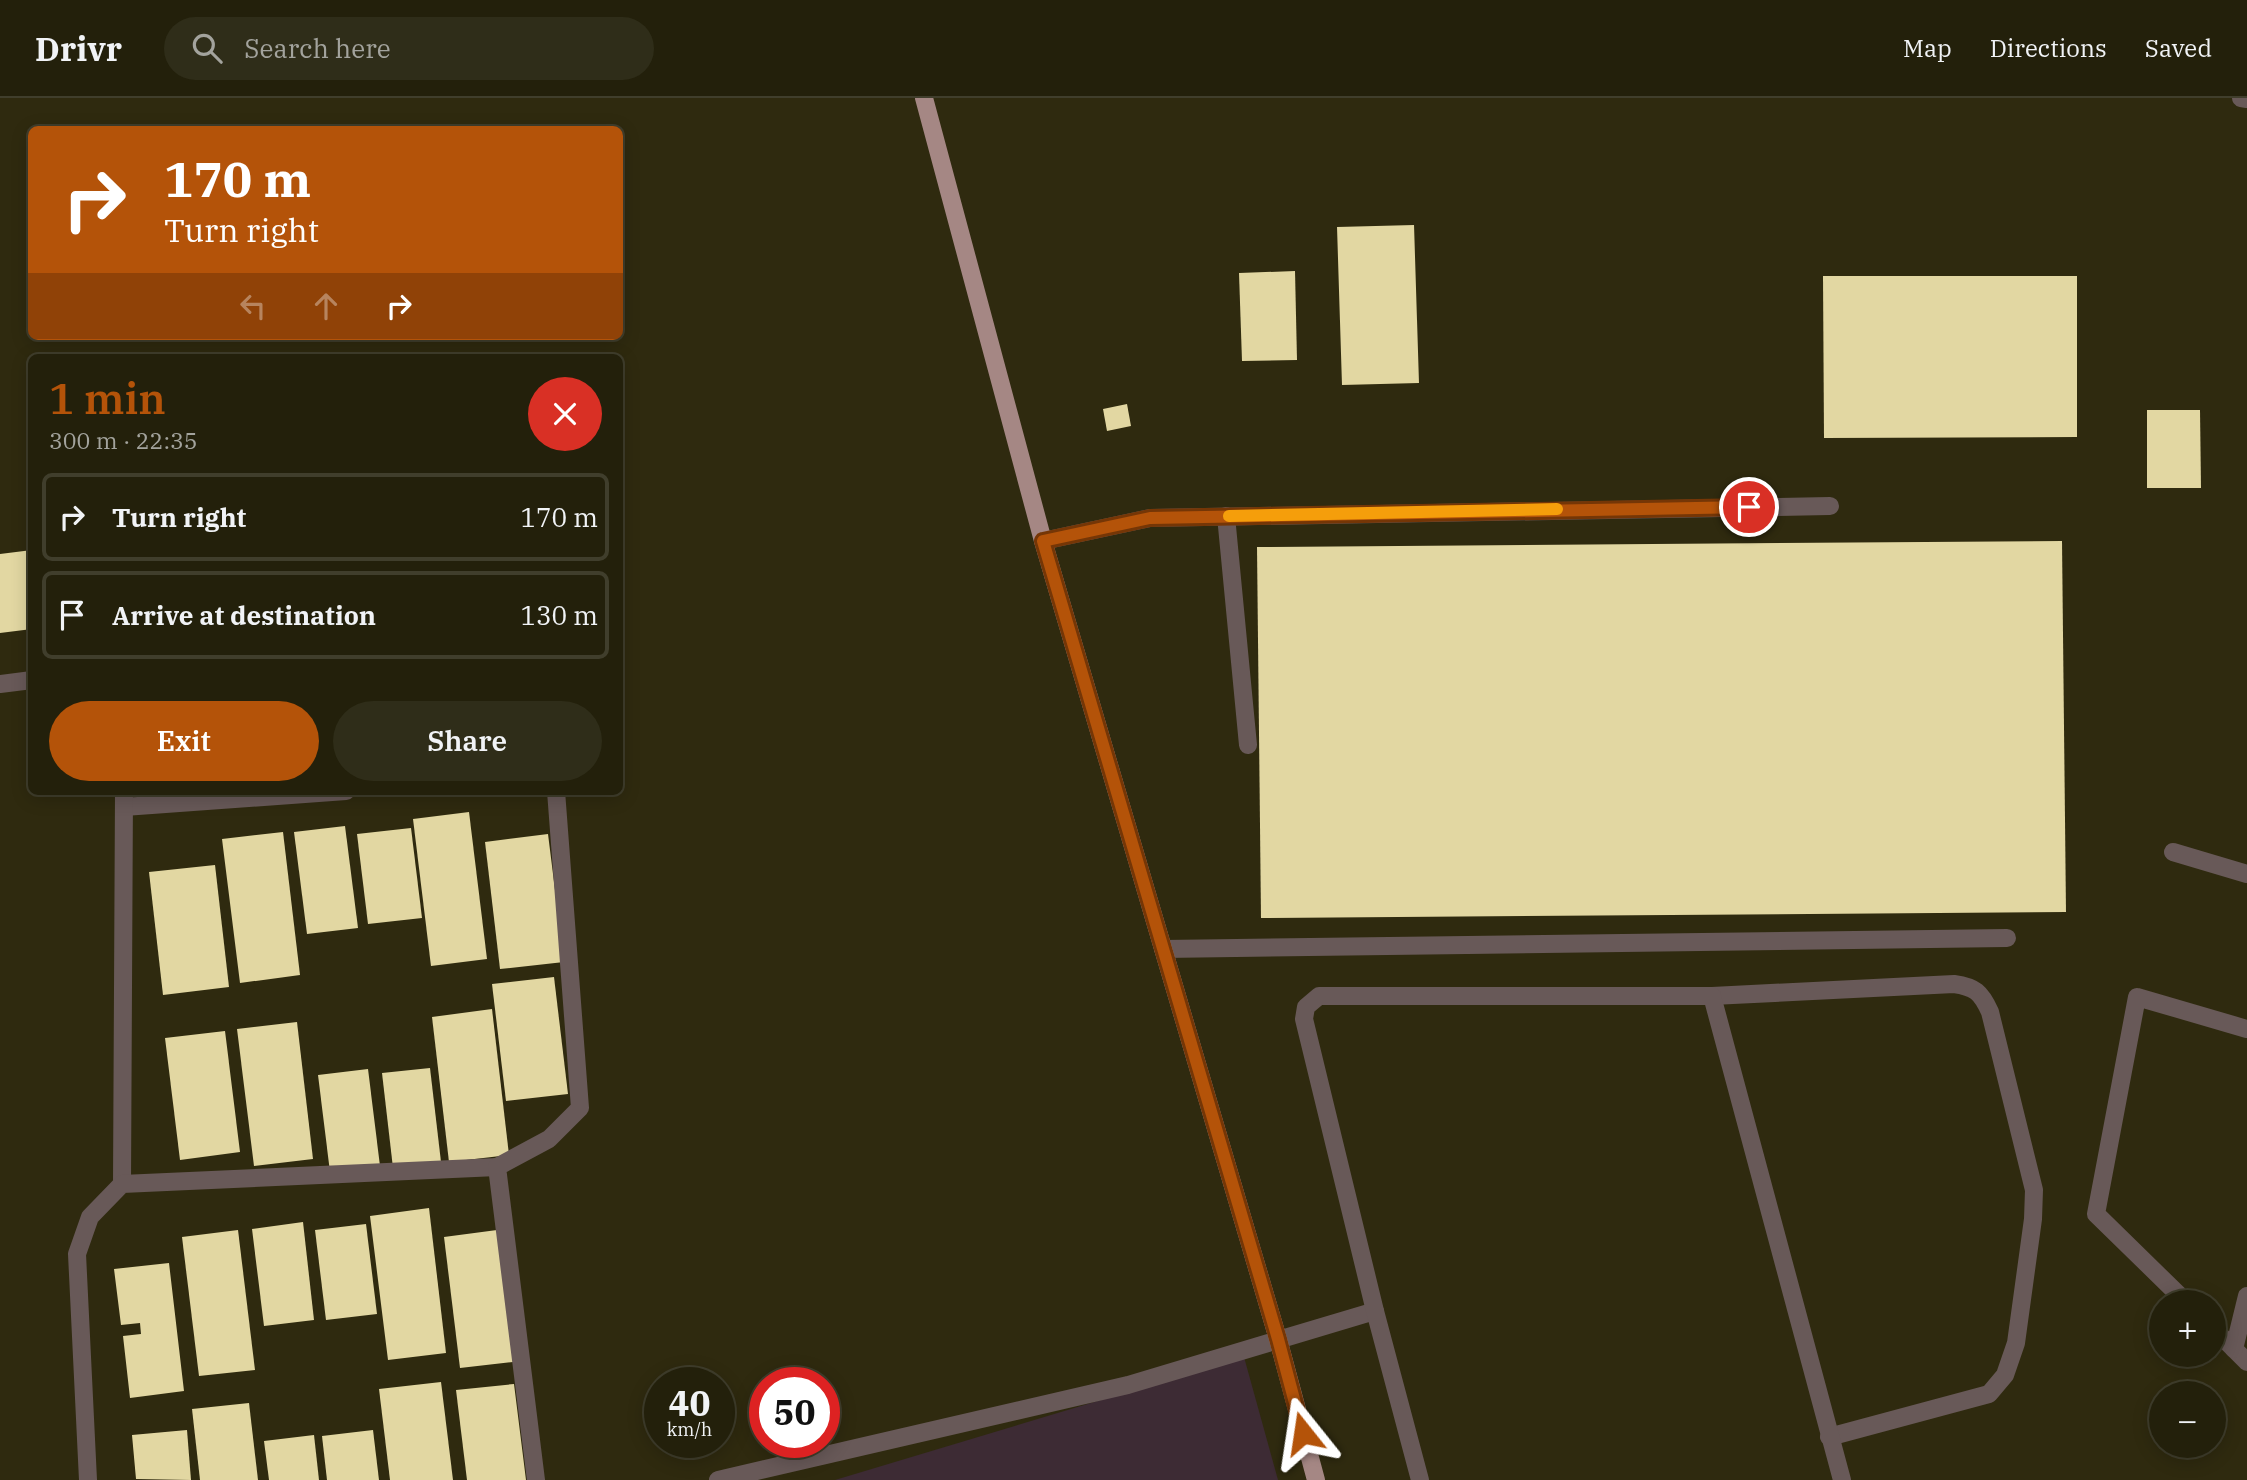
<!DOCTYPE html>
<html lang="en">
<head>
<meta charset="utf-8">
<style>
	:root { --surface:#23200b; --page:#2f2d19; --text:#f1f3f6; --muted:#a3a39d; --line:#403e2c; --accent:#b45309 }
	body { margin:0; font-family:"IBM Plex Serif",serif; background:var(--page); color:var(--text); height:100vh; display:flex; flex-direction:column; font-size:26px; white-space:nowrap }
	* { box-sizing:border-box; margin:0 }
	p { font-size:23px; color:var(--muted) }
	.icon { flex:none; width:38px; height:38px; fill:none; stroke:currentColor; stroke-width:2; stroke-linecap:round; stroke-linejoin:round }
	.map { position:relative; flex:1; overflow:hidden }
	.drawer { position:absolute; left:28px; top:256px; width:595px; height:441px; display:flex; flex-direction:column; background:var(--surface); border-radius:10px; box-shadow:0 4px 18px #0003,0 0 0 2px var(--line) }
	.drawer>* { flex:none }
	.hud { position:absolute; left:28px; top:28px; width:595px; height:214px; border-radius:10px; box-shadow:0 4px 18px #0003,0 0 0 2px var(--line); background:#b45309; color:#fff; overflow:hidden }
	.tools { position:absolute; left:2149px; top:1192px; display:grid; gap:14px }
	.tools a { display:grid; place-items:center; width:77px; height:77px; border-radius:50%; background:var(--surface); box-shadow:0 4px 18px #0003,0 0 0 2px var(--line); font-size:35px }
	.speed { position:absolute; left:644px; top:1269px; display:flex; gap:14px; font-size:35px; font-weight:700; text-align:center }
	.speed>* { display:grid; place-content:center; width:91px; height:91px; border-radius:50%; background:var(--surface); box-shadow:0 4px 18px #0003,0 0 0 2px var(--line); line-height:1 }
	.speed small { font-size:18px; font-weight:400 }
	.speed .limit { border:10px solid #d22; background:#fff; color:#111 }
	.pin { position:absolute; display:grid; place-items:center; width:60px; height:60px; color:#fff; margin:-30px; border:4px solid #fff; border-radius:50%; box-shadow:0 2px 7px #0007 }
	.me { position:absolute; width:77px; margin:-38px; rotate:345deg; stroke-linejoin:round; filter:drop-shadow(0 0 5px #0008) }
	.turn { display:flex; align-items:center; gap:24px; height:147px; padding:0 21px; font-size:32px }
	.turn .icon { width:91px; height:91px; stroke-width:2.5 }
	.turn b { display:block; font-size:49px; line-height:60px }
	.lanes { display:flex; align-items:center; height:66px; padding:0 21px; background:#0003; justify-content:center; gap:35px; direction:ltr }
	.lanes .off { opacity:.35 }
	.round { display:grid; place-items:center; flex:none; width:74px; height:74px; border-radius:37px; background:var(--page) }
	.summary { display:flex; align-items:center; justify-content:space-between; height:119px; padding:0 21px }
	h1 { font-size:42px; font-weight:600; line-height:52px; color:var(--accent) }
	.button { display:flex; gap:14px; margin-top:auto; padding:14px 21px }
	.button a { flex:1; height:80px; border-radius:42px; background:var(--accent); color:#fff; font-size:28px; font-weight:600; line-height:80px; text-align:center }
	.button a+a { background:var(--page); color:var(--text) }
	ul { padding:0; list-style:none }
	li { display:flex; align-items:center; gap:21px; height:88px; margin:0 14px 10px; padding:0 7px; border:4px solid var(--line); border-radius:10px }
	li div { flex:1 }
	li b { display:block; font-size:26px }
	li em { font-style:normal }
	header { display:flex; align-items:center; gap:42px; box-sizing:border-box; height:98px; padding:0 35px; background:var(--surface); border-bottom:2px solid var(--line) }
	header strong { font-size:33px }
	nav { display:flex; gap:38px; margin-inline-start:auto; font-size:24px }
	.search { width:490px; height:63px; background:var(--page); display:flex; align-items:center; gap:18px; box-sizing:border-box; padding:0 24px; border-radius:38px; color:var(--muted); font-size:26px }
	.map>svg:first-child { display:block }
</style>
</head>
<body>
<header>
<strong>Drivr</strong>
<div class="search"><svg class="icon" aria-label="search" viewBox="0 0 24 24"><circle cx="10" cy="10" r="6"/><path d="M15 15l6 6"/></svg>Search here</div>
<nav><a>Map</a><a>Directions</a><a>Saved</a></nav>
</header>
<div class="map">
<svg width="2247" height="1382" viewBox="0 0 2247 1382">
	<rect width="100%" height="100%" fill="#2f2a0f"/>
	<path fill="#3d2b34" d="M1244,1259L1278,1382H835Z"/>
	<g fill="#e2d7a2">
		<path d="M1414,127L1419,285L1342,287L1337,129Z"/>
		<path d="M1295,173L1297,262L1242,263L1239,175Z"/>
		<path d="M1823,178H2077V339L1824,340Z"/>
		<path d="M1127,306L1131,328L1107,333L1103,311Z"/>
		<path d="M2147,312H2200L2201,390H2147Z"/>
		<path d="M2062,443L2066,814L1261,820L1257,449Z"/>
		<path d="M32,452V531L0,535V456Z"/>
		<path d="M469,714L487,861L431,868L413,721Z"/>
		<path d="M345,728L358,830L307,836L294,734Z"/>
		<path d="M411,730L422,820L368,826L357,736Z"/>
		<path d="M283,734L300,877L240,885L222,741Z"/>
		<path d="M548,736L564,864L500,871L485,744Z"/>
		<path d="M215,767L229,889L163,897L149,774Z"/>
		<path d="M554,879L568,996L506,1003L492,886Z"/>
		<path d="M492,911L509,1057L449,1064L432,919Z"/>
		<path d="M297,924L313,1061L254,1068L237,931Z"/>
		<path d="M225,933L240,1054L180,1062L165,940Z"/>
		<path d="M430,970L441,1064L393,1070L382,975Z"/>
		<path d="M368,971L380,1068L330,1074L318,977Z"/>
		<path d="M429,1110L446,1255L388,1262L370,1118Z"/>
		<path d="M303,1124L314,1222L264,1228L252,1131Z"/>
		<path d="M366,1126L377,1216L326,1222L315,1132Z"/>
		<path d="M238,1132L255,1272L199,1278L182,1139Z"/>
		<path d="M497,1132L513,1264L460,1270L444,1139Z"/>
		<path d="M169,1165L184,1293L130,1300L123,1238L141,1236L140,1225L121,1227L114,1171Z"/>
		<path d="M441,1284L453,1382H390L379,1291Z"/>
		<path d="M514,1286L526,1382H467L456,1292Z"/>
		<path d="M249,1305L258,1382H200L192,1311Z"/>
		<path d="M187,1332L191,1382L136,1381L132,1337Z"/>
		<path d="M373,1332L379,1382H327L322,1338Z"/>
		<path d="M314,1337L319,1382H269L264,1343Z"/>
	</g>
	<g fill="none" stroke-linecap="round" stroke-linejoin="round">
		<g stroke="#685958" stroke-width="18">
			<path d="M2241,0L2247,1"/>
			<path d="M1226,418L1248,647"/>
			<path d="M1043,443L1150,420L1830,408"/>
			<path d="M0,586L32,582"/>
			<path d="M124,709L346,693"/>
			<path d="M2173,754L2247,776"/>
			<path d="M1163,851L2007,840"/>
			<path d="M1712,898L1954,886C1975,889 1981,894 1990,914L2034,1092L2033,1121L2016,1245L2005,1277L1989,1296L1829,1339"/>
			<path d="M122,1086L124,693"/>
			<path d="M2186,1204L2096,1116L2137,899L2247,931"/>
			<path d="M2214,1231L2247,1264"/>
			<path d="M2234,1251L2247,1198"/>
			<path d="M88,1382L77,1156L90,1119L122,1086L497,1069"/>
			<path d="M536,1382L497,1069L549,1041L580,1010L556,693"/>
			<path d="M718,1382L1128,1287L1375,1213"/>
			<path d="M1420,1382L1375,1213L1304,921L1306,909L1319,898H1712L1842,1382"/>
		</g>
		<path stroke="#a58784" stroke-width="18" d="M924,0L1043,443L1278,1241L1316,1382"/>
	</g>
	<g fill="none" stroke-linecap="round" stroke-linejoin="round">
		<g stroke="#753606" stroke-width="18">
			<path id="route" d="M1303,1335L1278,1241L1043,443L1150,420L1749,409"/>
		</g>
		<use href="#route" stroke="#b45309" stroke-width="12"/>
		<path stroke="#f59e0b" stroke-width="12" d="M1229,418L1557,411"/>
	</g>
</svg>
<div class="tools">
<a>+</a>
<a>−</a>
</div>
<div class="speed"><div>40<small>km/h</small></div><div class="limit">50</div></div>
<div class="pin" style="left:1749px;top:409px;background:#d93025"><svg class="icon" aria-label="arrive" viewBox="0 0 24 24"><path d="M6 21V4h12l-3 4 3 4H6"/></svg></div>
<svg class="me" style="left:1303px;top:1335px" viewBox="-20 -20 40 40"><path d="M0-17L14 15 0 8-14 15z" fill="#b45309" stroke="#fff" stroke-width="4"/></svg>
<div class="hud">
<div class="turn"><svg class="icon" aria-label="right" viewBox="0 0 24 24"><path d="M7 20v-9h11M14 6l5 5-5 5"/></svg><div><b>170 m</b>Turn right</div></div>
<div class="lanes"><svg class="icon off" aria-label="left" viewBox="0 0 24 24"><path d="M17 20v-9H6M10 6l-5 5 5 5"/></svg><svg class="icon off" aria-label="ahead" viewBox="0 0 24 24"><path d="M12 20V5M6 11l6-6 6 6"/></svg><svg class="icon" aria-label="right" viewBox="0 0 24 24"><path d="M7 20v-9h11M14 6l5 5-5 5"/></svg></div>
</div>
<section class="drawer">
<div class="summary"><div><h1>1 min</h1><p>300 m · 22:35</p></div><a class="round" style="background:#d93025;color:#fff"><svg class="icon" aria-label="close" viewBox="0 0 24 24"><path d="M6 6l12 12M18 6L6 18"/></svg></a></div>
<ul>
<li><svg class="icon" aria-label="right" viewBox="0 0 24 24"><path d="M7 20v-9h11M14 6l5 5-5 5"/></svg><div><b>Turn right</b></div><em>170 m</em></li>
<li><svg class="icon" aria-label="arrive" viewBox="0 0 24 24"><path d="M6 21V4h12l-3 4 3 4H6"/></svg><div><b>Arrive at destination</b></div><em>130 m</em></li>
</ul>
<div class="button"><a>Exit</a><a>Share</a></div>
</section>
</div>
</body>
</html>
